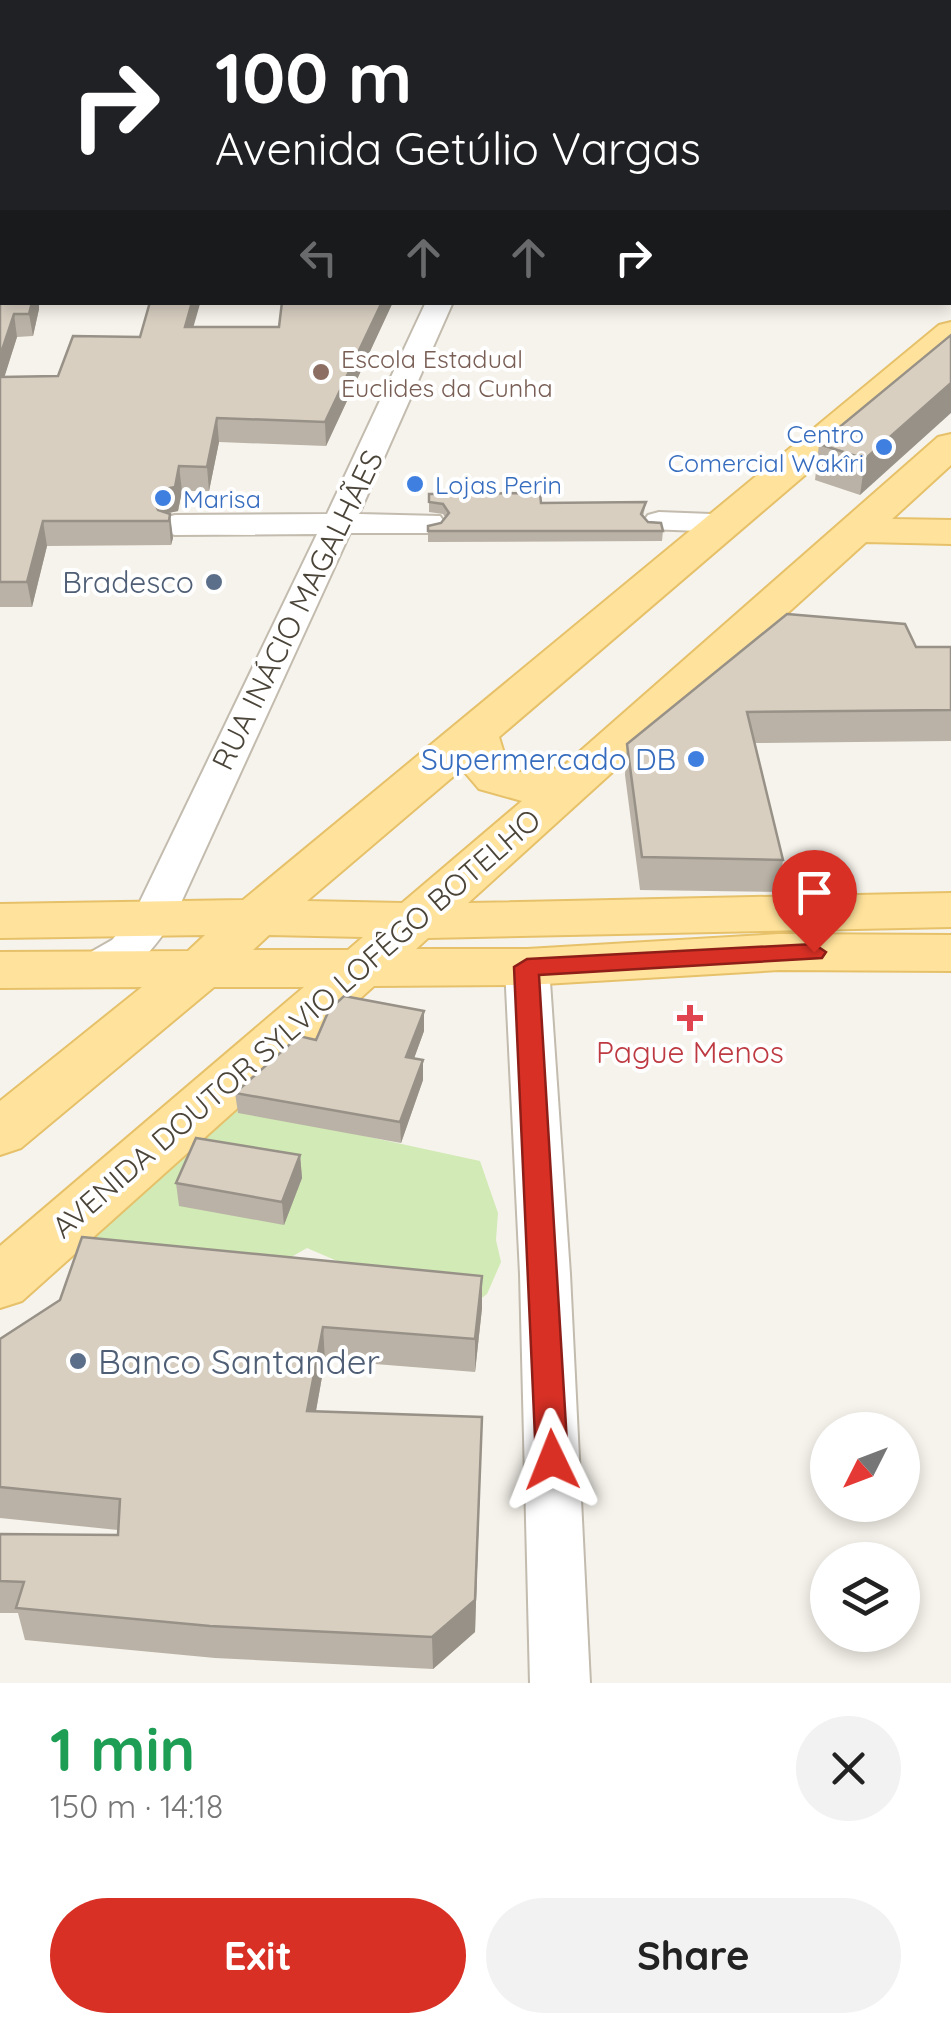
<!DOCTYPE html>
<html lang="en">
<head>
<meta charset="utf-8">
<style>
	:root { --surface:#fff; --page:#f2f2f2; --text:#222; --muted:#767676; --accent:#d93025 }
	body { margin:0; font-family:Quicksand,sans-serif; background:var(--page); color:var(--text); height:100vh; display:flex; flex-direction:column; font-size:38px; white-space:nowrap }
	* { box-sizing:border-box; margin:0 }
	p { font-size:32px; color:var(--muted) }
	.icon { flex:none; width:55px; height:55px; fill:none; stroke:currentColor; stroke-width:2; stroke-linecap:round; stroke-linejoin:round }
	.map { position:relative; height:1683px; overflow:hidden }
	.side { display:flex; flex-direction:column; background:var(--surface); flex:1 }
	.side>* { flex:none }
	.banner { position:absolute; left:0px; top:0px; width:952px; height:305px; box-shadow:0 5px 15px #0003; background:#202124; color:#fff; overflow:hidden }
	.needle { width:65px; rotate:228deg }
	.fabs { position:absolute; left:810px; top:1412px; display:grid; gap:20px }
	.fabs a { display:grid; place-items:center; width:110px; height:110px; border-radius:50%; background:var(--surface); box-shadow:0 5px 15px #0003; font-size:50px }
	.pin { position:absolute; display:grid; place-items:center; width:85px; height:85px; color:#fff; margin:-102px -42px; border-radius:50% 50% 50% 0; rotate:-45deg; box-shadow:0 0 10px #0007 }
	.pin .icon { rotate:45deg }
	.me { position:absolute; width:110px; margin:-55px; rotate:358deg; stroke-linejoin:round; filter:drop-shadow(0 0 8px #0008) }
	.turn { display:flex; align-items:center; gap:35px; height:210px; padding:0 50px; font-size:45px }
	.turn .icon { width:130px; height:130px; stroke-width:2.5 }
	.turn b { display:block; font-size:70px; line-height:85px }
	.lanes { display:flex; align-items:center; height:95px; padding:0 50px; background:#0003; justify-content:center; gap:50px; direction:ltr }
	.lanes .off { opacity:.35 }
	.round { display:grid; place-items:center; flex:none; width:105px; height:105px; border-radius:52px; background:var(--page) }
	.summary { display:flex; align-items:center; justify-content:space-between; height:170px; padding:0 50px }
	h1 { font-size:60px; font-weight:800; line-height:75px; color:#1e9e55 }
	.cta { display:flex; gap:20px; margin-top:auto; padding:20px 50px }
	.cta a { flex:1; height:115px; border-radius:60px; background:var(--accent); color:#fff; font-size:40px; font-weight:800; line-height:115px; text-align:center }
	.cta a+a { background:var(--page); color:var(--text) }
	.map>svg:first-child { display:block }
</style>
</head>
<body>
<div class="map">
<svg width="951" height="1683" viewBox="0 0 951 1683">
	<rect width="100%" height="100%" fill="#f6f3ec"/>
	<path fill="#d2eab5" d="M231,1107L480,1161L498,1213L496,1240L501,1262L487,1294L460,1314L307,1248L269,1270L88,1242Z"/>
	<path fill="#a9d4f2" d="M0,0H578L2,2L0,52Z"/>
	<g fill="none" stroke-linecap="round" stroke-linejoin="round">
		<g stroke="#c2bbae" stroke-width="4">
			<g id="minor">
				<rect x="950" y="73" width="1" height="12"/>
				<path d="M2,120V134L0,135V121Z"/>
				<path d="M426,302H453L359,514L440,516L445,523L440,530L429,533H350L174,918C153,951 121,993 77,980L70,970L77,960L112,940L133,916L317,534L175,535L164,532L159,525L164,518L175,515L327,514Z"/>
				<path d="M659,512L737,515L742,522L737,529L726,532L648,529L643,522L648,515Z"/>
				<path d="M527,952L542,957L549,967L570,1274L590,1683H530L520,1274L505,967L512,957Z"/>
			</g>
		</g>
		<g stroke="#e6c16a" stroke-width="4">
			<g id="major">
				<rect x="950" y="263" width="1" height="21"/>
				<path d="M951,322V350L499,737L507,763L519,772L561,768L938,437L951,434V465L892,519L951,520V544L866,542L468,903L951,893V927L428,938L416,949H527L779,934L951,935V971L779,970L527,985L374,986L22,1301L0,1308V1246L304,987H214L21,1148L0,1155V1101L142,987L0,988V952L188,951L205,935L0,938V904L243,900L939,325ZM462,769L479,789L522,801L402,903L307,901ZM269,935L363,937L348,950H253Z"/>
			</g>
		</g>
		<use href="#minor" fill="#fff" fill-rule="evenodd"/>
		<use href="#major" fill="#ffe39c" fill-rule="evenodd"/>
	</g>
	<g fill="#bab2a6">
		<path d="M950,107L951,140V248L950,247Z"/>
		<path d="M0,247L39,309L33,336L17,337L4,377L58,376L140,337L194,327H279L393,302L326,446L219,442L209,491H182L178,511L169,513L173,538L171,545L47,546L32,607H0Z"/>
		<path d="M951,335L860,495L815,480L819,444Z"/>
		<path d="M429,494L541,503L646,502L643,517L648,522L663,531L662,541L428,542V526L441,523L445,517L443,514L429,512Z"/>
		<path d="M916,647H951V741L755,743L783,860L779,892L640,890L625,775L627,744Z"/>
		<path d="M424,1011V1031L414,1058L423,1060V1080L401,1143L238,1113L235,1093L316,1040Z"/>
		<path d="M300,1155L302,1178L284,1225L179,1206L176,1183Z"/>
		<path d="M482,1276V1308L475,1372L325,1360L316,1411L482,1417L475,1632L433,1669L215,1658L25,1640L18,1613H0V1534L118,1535V1530L0,1518V1339Z"/>
	</g>
	<g fill="#979187">
		<path d="M31,302H39V309L33,336L29,314Z"/>
		<path d="M192,302L200,304L187,349L185,327Z"/>
		<path d="M382,302H393L326,446L325,422Z"/>
		<path d="M14,314L17,337L0,391V356Z"/>
		<path d="M951,383V413L860,495L865,459Z"/>
		<path d="M217,418L219,442L209,491L207,467Z"/>
		<path d="M179,466L182,491L178,511L163,514L158,521L153,498Z"/>
		<path d="M170,514L173,538L171,545L169,521Z"/>
		<path d="M43,521L47,546L32,607L27,582Z"/>
		<path d="M424,1011V1031L407,1078L406,1057Z"/>
		<path d="M423,1060V1080L401,1143L400,1122Z"/>
		<path d="M300,1155L302,1178L284,1225L282,1202Z"/>
		<path d="M482,1276V1308L475,1372V1339Z"/>
		<path d="M323,1327L325,1360L310,1444L307,1411Z"/>
		<path d="M482,1417L475,1632L433,1669L432,1637Z"/>
	</g>
	<g fill="#d8cfc1" stroke="#979187" stroke-width="2.5">
		<path d="M571,0H649L651,2H572Z"/>
		<rect x="950" y="140" width="1" height="73"/>
		<path d="M2,218V302H32L29,314H14L0,356V247H1L0,225Z"/>
		<path d="M150,302H192L185,327H279L282,302H382L325,422L217,418L207,467L179,466L175,487L160,490L153,498L158,510L170,514L169,521H43L27,582H0V377L58,376L73,336L140,337Z"/>
		<path d="M951,335V383L865,459L819,444Z"/>
		<path d="M540,493L541,503L646,502L641,514L648,522L661,523L663,531H428V526L441,523L449,513L443,504L429,502V494Z"/>
		<path d="M787,614L905,624L916,647H951V710L747,712L783,860L642,857L627,744Z"/>
		<path d="M344,996L424,1011L406,1057L423,1060L400,1122L235,1093L299,1036L316,1040L329,1010Z"/>
		<path d="M196,1138L300,1155L282,1202L176,1183Z"/>
		<path d="M82,1237L482,1276L475,1339L323,1327L307,1411L482,1417L475,1600L432,1637L210,1626L16,1608L24,1582L0,1581V1534L118,1535L120,1499L0,1487V1339L60,1300Z"/>
	</g>
	<path fill="#d93025" stroke="#8d1f18" stroke-width="2.5" d="M814,944L826,952L822,958L539,975L568,1460L563,1470L552,1474L541,1470L536,1460L514,967L527,959Z"/>
	<circle fill="#8d6e63" stroke="#fff" stroke-width="4" cx="321" cy="372" r="10"/>
	<g fill="#3f7fe0" stroke="#fff" stroke-width="4">
		<circle cx="884" cy="447" r="10"/>
		<circle cx="415" cy="484" r="10"/>
		<circle cx="163" cy="498" r="10"/>
		<circle cx="696" cy="759" r="10"/>
	</g>
	<g fill="#5c6f8a" stroke="#fff" stroke-width="4">
		<circle cx="214" cy="582" r="10"/>
		<circle cx="78" cy="1361" r="10"/>
	</g>
	<path fill="#e0444e" stroke="#fff" stroke-width="4" d="M685 1003h10v10h10v10h-10v10h-10v-10h-10v-10h10z"/>
	<g text-anchor="middle" dominant-baseline="central" stroke-width="8" stroke-linejoin="round" paint-order="stroke">
		<g font-size="25" fill="#785e54" stroke="#fff" text-anchor="start">
			<text x="341" y="358">Escola Estadual<tspan x="341" dy="29">Euclides da Cunha</tspan></text>
		</g>
		<g font-size="25" fill="#366cbe" stroke="#fff" text-anchor="start">
			<text x="864" y="433" text-anchor="end">Centro<tspan x="864" dy="29">Comercial Wakîri</tspan></text>
			<text x="435" y="484">Lojas Perin</text>
			<text x="183" y="498">Marisa</text>
		</g>
		<g font-size="30" fill="#4e5e75" stroke="#fff" text-anchor="end">
			<text x="194" y="582">Bradesco</text>
		</g>
		<g font-size="30" fill="#4b4439" stroke="#fff">
			<text transform="translate(297 610) rotate(-64)">RUA INÁCIO MAGALHÃES</text>
			<text transform="translate(296 1023) rotate(-41)">AVENIDA DOUTOR SYLVIO LOFÊGO BOTELHO</text>
		</g>
		<g font-size="30" fill="#366cbe" stroke="#fff" text-anchor="end">
			<text x="676" y="759">Supermercado DB</text>
		</g>
		<g font-size="30" fill="#be3a42" stroke="#fff">
			<text x="690" y="1052">Pague Menos</text>
		</g>
		<g font-size="35" fill="#4e5e75" stroke="#fff" text-anchor="start">
			<text x="98" y="1361">Banco Santander</text>
		</g>
	</g>
</svg>
<div class="fabs">
<a><svg class="needle" viewBox="-14 -14 28 28"><path d="M0-13l5 13h-10z" fill="#e53935"/><path d="M0 13l5-13h-10z" fill="#767676"/></svg></a>
<a><svg class="icon" aria-label="layers" viewBox="0 0 24 24"><path d="M12 4l9 5-9 5-9-5zM3 14l9 5 9-5"/></svg></a>
</div>
<div class="pin" style="left:814px;top:952px;background:#d93025"><svg class="icon" aria-label="arrive" viewBox="0 0 24 24"><path d="M6 21V4h12l-3 4 3 4H6"/></svg></div>
<svg class="me" style="left:552px;top:1460px" viewBox="-20 -20 40 40"><path d="M0-17L14 15 0 8-14 15z" fill="#d93025" stroke="#fff" stroke-width="4"/></svg>
<div class="banner">
<div class="turn"><svg class="icon" aria-label="right" viewBox="0 0 24 24"><path d="M7 20v-9h11M14 6l5 5-5 5"/></svg><div><b>100 m</b>Avenida Getúlio Vargas</div></div>
<div class="lanes"><svg class="icon off" aria-label="left" viewBox="0 0 24 24"><path d="M17 20v-9H6M10 6l-5 5 5 5"/></svg><svg class="icon off" aria-label="ahead" viewBox="0 0 24 24"><path d="M12 20V5M6 11l6-6 6 6"/></svg><svg class="icon off" aria-label="ahead" viewBox="0 0 24 24"><path d="M12 20V5M6 11l6-6 6 6"/></svg><svg class="icon" aria-label="right" viewBox="0 0 24 24"><path d="M7 20v-9h11M14 6l5 5-5 5"/></svg></div>
</div>
</div>
<section class="side">
<div class="summary"><div><h1>1 min</h1><p>150 m · 14:18</p></div><a class="round"><svg class="icon" aria-label="close" viewBox="0 0 24 24"><path d="M6 6l12 12M18 6L6 18"/></svg></a></div>
<div class="cta"><a>Exit</a><a>Share</a></div>
</section>
</body>
</html>
